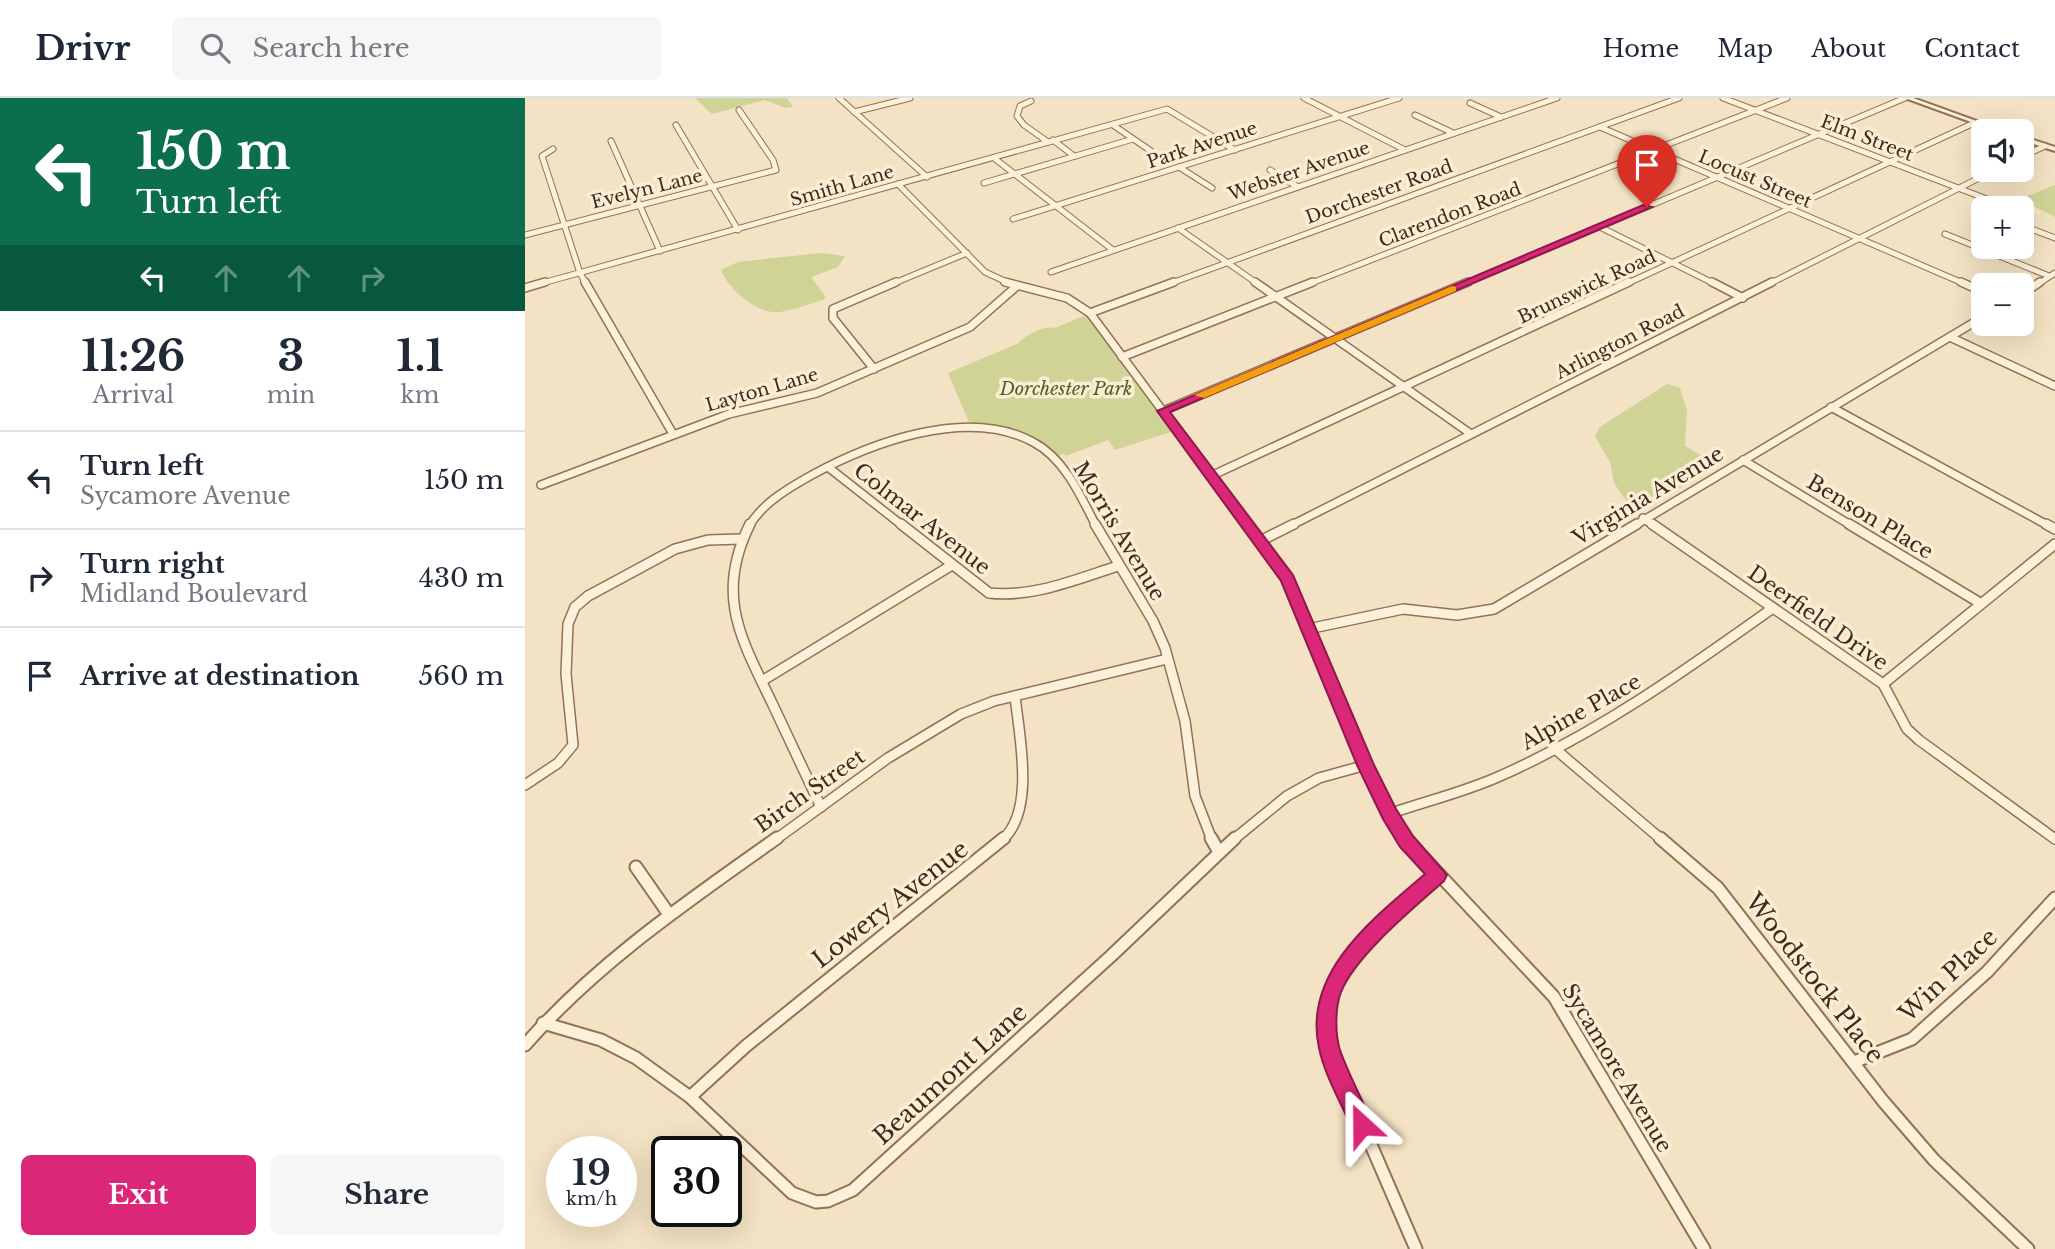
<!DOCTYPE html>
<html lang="en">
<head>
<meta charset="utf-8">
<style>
	:root { --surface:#fff; --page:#f6f6f7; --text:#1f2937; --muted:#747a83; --line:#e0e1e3; --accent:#db2777 }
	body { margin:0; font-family:"Libre Baskerville",serif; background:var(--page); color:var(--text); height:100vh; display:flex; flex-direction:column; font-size:26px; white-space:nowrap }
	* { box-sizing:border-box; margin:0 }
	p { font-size:23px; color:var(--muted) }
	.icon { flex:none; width:38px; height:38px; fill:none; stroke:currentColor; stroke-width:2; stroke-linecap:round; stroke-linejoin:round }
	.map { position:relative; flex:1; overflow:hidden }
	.side { display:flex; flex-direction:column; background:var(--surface); width:525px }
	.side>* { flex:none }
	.banner { background:#0b6e4f; color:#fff; overflow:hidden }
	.tools { position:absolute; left:1446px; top:21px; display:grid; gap:14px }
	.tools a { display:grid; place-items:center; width:63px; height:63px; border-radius:10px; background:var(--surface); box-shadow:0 7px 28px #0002; font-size:35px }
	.speed { position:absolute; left:21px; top:1038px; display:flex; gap:14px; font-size:35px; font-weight:700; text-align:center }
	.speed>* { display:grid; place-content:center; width:91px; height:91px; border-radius:50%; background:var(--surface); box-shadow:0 7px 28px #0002; line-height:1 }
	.speed small { font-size:18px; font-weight:400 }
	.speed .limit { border:4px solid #111; border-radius:10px; background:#fff; color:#111 }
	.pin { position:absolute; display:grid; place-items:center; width:60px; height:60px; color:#fff; margin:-72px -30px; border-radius:50% 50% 50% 0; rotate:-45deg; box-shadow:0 0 7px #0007 }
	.pin .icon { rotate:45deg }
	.me { position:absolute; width:77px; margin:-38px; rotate:336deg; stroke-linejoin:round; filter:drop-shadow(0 0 5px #0008) }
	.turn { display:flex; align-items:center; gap:24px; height:147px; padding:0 21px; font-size:32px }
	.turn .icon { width:91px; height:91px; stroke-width:2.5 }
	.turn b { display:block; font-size:49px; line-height:60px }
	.lanes { display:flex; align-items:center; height:66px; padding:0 21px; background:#0003; justify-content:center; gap:35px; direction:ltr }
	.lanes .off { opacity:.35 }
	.eta { display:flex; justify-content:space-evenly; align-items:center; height:119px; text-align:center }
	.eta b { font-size:42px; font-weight:800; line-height:49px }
	.action { display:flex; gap:14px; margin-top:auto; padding:14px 21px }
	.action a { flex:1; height:80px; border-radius:10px; background:var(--accent); color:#fff; font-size:28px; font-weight:800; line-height:80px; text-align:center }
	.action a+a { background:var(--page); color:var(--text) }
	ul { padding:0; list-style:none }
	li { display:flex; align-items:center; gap:21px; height:98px; padding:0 21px; border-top:2px solid var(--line) }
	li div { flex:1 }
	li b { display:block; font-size:26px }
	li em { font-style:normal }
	header { display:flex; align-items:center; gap:42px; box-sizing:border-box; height:98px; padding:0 35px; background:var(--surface); border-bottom:2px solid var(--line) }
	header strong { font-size:33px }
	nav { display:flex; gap:38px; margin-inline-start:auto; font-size:24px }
	.search { width:490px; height:63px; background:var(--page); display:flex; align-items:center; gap:18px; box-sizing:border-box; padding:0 24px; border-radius:10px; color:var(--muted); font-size:26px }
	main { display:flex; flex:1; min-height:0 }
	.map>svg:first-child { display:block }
</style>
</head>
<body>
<header>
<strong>Drivr</strong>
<div class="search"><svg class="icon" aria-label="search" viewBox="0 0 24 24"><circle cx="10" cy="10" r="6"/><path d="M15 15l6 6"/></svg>Search here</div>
<nav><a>Home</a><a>Map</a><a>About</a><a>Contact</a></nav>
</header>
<main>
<section class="side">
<div class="banner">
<div class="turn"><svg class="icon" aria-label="left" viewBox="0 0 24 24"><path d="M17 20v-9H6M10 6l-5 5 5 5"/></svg><div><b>150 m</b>Turn left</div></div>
<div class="lanes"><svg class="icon" aria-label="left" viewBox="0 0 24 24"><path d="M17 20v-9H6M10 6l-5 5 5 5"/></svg><svg class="icon off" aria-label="ahead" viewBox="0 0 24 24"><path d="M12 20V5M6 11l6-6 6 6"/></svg><svg class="icon off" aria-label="ahead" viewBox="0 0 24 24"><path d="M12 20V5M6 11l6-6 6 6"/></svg><svg class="icon off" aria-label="right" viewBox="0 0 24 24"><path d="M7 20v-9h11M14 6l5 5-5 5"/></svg></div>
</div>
<div class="eta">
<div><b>11:26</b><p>Arrival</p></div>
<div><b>3</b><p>min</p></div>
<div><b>1.1</b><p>km</p></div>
</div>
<ul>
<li><svg class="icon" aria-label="left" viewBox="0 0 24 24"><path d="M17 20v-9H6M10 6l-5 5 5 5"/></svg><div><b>Turn left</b><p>Sycamore Avenue</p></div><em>150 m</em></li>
<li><svg class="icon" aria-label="right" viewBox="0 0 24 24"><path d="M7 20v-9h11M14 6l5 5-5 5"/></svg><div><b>Turn right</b><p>Midland Boulevard</p></div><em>430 m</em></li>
<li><svg class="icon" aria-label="arrive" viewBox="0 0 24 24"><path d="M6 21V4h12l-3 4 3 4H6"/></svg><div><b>Arrive at destination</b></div><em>560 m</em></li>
</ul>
<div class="action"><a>Exit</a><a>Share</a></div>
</section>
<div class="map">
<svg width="1530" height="1151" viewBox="0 0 1530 1151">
	<rect width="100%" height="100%" fill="#f3e2c3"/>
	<g fill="#cfd395">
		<path d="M170,0H262L268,9L260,10L240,2L187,16Z"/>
		<path d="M1530,87V119L1498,103V100Z"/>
		<path d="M295,155L320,158L313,169L286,179L301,199L298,202C284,206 269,212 255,214C233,217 203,191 196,172L213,164Z"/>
		<path d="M565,215L652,332L590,352L583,342L541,358L539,356L528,359L504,341L446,329L423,275L492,246C500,238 518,227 530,230Z"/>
		<path d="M1142,286L1155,290L1162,313L1160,348L1193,367L1117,413L1103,405L1089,385L1085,364L1070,338L1075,329Z"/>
	</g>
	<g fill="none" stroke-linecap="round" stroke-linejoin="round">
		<g stroke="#907357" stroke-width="7">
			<g id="minor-far3">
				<path d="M314,0L402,79"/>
				<path d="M779,0L880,52"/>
				<path d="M1198,0L1475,106"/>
				<path d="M506,3L495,8L492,18L499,27L523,44"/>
				<path d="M945,5L976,19"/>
				<path d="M329,14L385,0"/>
				<path d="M890,17L928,35"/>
				<path d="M151,27L213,132"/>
				<path d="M588,27L626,53"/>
				<path d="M1075,29L1440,186"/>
				<path d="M528,42L549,58"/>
				<path d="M86,43L135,153"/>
				<path d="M28,51L17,58L55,175L61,186"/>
				<path d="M1496,59L1520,48"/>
				<path d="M469,60L588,152"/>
				<path d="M654,69L687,90"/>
				<path d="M745,72L773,89"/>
				<path d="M459,85L608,41"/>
				<path d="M373,86L460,174L486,186"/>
				<path d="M488,121L874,0"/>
				<path d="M1496,127L1530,140"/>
				<path d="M1075,129L1190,186"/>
				<path d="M653,130L733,186"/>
				<path d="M1420,136L1524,178"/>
				<path d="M0,137L251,72L248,62L214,12"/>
				<path d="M526,174L1032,0"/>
				<path d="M14,186L642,11L710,52"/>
				<path d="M367,186L442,155"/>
				<path d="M644,186L1154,0"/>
				<path d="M784,186L1262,0"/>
				<path d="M939,186L1380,0"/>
				<path d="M1101,186L1449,25"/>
				<path d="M1244,186L1470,72"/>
				<path d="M1513,186L1530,175"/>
			</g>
		</g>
		<g stroke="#907357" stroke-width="10">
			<g id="minor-far2">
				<path d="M60,184L148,336"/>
				<path d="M480,184L542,200L565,215L723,428"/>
				<path d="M730,184L946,336"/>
				<path d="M1187,184L1218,200"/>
				<path d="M1436,184L1458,194"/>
				<path d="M0,190L20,184"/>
				<path d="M1496,197L1515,184"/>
				<path d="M565,215L649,184"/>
				<path d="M1425,239L1530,288"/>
				<path d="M597,259L788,184"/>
				<path d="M349,271L308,220V211L371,184"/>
				<path d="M1306,309L1524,428"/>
				<path d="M638,313L943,184"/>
				<path d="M1218,362L1327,428"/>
				<path d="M303,369L378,428"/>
				<path d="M686,378L1104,184"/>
				<path d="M16,387L204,316L292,295L445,229L492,188"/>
				<path d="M1118,420L1129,428"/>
				<path d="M224,428C238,405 262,391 285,378C345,345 442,308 508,344C539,360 556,398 571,428"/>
				<path d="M765,428L1247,184"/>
				<path d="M1109,428L1458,219"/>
			</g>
		</g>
		<g stroke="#907357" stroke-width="12">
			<g id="minor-far1">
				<path d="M225,426C189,498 217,542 248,607C264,641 280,675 296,709"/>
				<path d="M376,426L464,495C508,500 552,481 593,468"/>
				<path d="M570,426L628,523L640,550L660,623L670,698L687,742"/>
				<path d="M722,426L763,481L841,667L871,729L881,742"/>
				<path d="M1127,426L1358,586L1382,631L1394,642L1530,741"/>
				<path d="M1324,426L1455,505"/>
				<path d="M1521,426L1530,431"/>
				<path d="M735,443L769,426"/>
				<path d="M783,531L878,511L932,517L969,511L1112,426"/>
				<path d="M237,583L427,467"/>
				<path d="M1358,586L1530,446"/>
				<path d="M1029,650L1137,742"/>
				<path d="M0,687L33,665L48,647L41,576L43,526L50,509L63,498L150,451L183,442L216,441"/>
				<path d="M864,716C901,703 940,694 975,678C1073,635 1161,572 1248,510"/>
				<path d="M250,742L363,660L436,616L469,603L642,561"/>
				<path d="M477,742C511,713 494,637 490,598"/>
				<path d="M708,742L762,698L794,680L841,667"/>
			</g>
		</g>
		<g stroke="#907357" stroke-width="15">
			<g id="minor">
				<path d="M686,740L694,754"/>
				<path d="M880,740L1029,899L1179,1151"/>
				<path d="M1135,740L1193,790L1358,1003L1409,1062L1503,1151"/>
				<path d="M111,769L143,815"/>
				<path d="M18,925L76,942L111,960L165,999L267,1095L291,1104L303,1103L328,1092L586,858L710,740"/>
				<path d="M0,947C73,864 162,804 252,740"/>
				<path d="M1329,964L1387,941L1462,874L1530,800"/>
				<path d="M165,999L221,948L479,740"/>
				<path d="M891,1151L805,952L801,909L805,894L819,868L873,812L912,777"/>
			</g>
		</g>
		<g stroke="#907357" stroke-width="4">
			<g id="tertiary">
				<path d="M1380,0H1388L1479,33H1471Z"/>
				<path d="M1496,38L1530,49V53L1496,42Z"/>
			</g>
		</g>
		<use href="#minor-far3" stroke="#fcf0d8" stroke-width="5"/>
		<use href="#minor-far2" stroke="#fcf0d8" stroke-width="7"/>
		<use href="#minor-far1" stroke="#fcf0d8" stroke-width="9"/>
		<use href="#minor" stroke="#fcf0d8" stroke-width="11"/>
		<use href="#tertiary" fill="#fcf0d8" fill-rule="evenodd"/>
	</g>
	<path fill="#db2777" stroke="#8e194d" stroke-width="2" d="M1118,107L1127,109L645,314L768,477L849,667L871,711L888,738L922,777L919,783C889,810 831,857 816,894C810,910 810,936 815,952C824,978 838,1002 848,1027L845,1035L837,1038L829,1035C818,1008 800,979 794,950C777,874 849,820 900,776L875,749L858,721L832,667L756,483L632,313Z"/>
	<path fill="#f59e0b" d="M927,188L931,189V193L679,300L669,297Z"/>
	<g text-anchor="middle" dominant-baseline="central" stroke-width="7" stroke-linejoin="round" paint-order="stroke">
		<g font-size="18" fill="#3e2b1d" stroke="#f9edd4">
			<text transform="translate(1342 40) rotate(21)">Elm Street</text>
			<text transform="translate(677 47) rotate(-18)">Park Avenue</text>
			<text transform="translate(774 73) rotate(-19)">Webster Avenue</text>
			<text transform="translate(1230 81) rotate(23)">Locust Street</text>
			<text transform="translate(317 88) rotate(-16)">Smith Lane</text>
			<text transform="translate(122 91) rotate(-14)">Evelyn Lane</text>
			<text transform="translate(854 94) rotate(-20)">Dorchester Road</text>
			<text transform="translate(925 117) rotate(-21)">Clarendon Road</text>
			<text transform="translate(1062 189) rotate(-25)">Brunswick Road</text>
			<text transform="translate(1095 244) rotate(-27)">Arlington Road</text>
			<text transform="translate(237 292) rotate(-16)">Layton Lane</text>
		</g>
		<g font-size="18" font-style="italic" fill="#515d21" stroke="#f9edd4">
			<text x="541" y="291">Dorchester Park</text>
		</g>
		<g font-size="21" fill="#3e2b1d" stroke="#f9edd4">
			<text transform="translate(1123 398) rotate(-31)">Virginia Avenue</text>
			<text transform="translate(1345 419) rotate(31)">Benson Place</text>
			<text transform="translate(397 421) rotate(38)">Colmar Avenue</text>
			<text transform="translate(594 433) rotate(59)">Morris Avenue</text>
			<text transform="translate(1293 520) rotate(35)">Deerfield Drive</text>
			<text transform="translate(1056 614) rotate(-29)">Alpine Place</text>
			<text transform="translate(285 693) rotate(-35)">Birch Street</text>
			<text transform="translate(1092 970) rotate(59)">Sycamore Avenue</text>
		</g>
		<g font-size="24" fill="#3e2b1d" stroke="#f9edd4">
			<text transform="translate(365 806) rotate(-38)">Lowery Avenue</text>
			<text transform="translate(1423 877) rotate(-43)">Win Place</text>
			<text transform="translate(1290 880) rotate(52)">Woodstock Place</text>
			<text transform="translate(425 976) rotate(-42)">Beaumont Lane</text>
		</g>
	</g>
</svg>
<div class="tools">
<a><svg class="icon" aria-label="sound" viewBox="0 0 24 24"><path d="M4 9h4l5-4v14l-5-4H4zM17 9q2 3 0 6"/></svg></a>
<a>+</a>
<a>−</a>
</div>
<div class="speed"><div>19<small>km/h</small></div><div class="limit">30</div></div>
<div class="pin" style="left:1122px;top:109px;background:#d93025"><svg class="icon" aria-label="arrive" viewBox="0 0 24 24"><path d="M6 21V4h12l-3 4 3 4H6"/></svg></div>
<svg class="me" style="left:837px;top:1027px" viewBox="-20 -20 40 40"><path d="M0-17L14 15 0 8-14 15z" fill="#db2777" stroke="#fff" stroke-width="4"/></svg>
</div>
</main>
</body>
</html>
